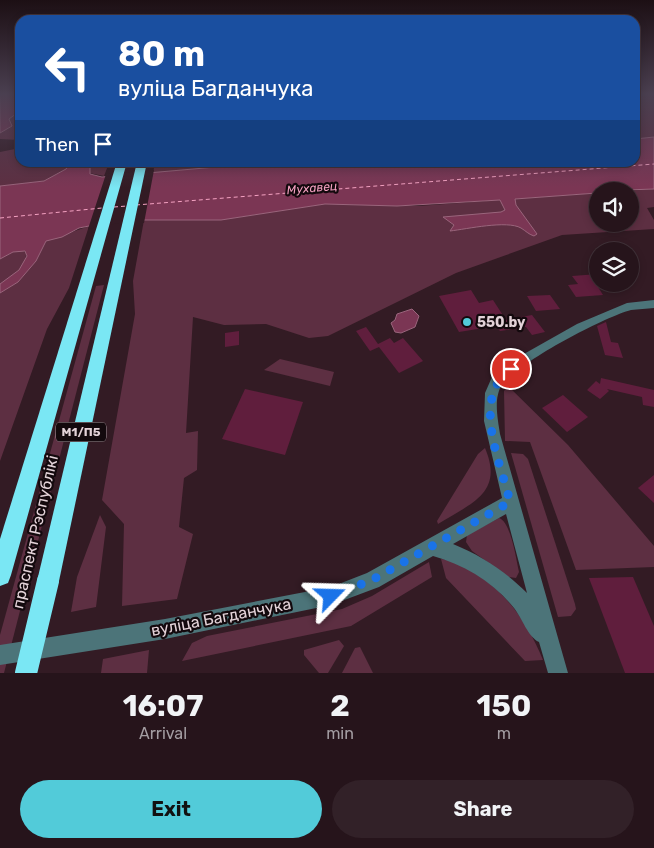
<!DOCTYPE html>
<html lang="en">
<head>
<meta charset="utf-8">
<style>
	:root { --surface:#26141b; --page:#322128; --text:#f1f3f6; --muted:#a49ea3; --line:#42333a; --accent:#52cbd9 }
	body { margin:0; font-family:Rubik,sans-serif; background:var(--page); color:var(--text); height:100vh; display:flex; flex-direction:column; font-size:19px; white-space:nowrap }
	* { box-sizing:border-box; margin:0 }
	p { font-size:16px; color:var(--muted) }
	.icon { flex:none; width:28px; height:28px; fill:none; stroke:currentColor; stroke-width:2; stroke-linecap:round; stroke-linejoin:round }
	.map { position:relative; height:673px; overflow:hidden }
	.details { display:flex; flex-direction:column; background:var(--surface); flex:1 }
	.details>* { flex:none }
	.top-card { position:absolute; left:15px; top:15px; width:625px; height:152px; border-radius:15px; box-shadow:0 2px 8px #0003,0 0 0 1px var(--line); background:#1a4fa0; color:#fff; overflow:hidden }
	.buttons { position:absolute; left:589px; top:182px; display:grid; gap:10px }
	.buttons a { display:grid; place-items:center; width:50px; height:50px; border-radius:50%; background:var(--surface); box-shadow:0 2px 8px #0003,0 0 0 1px var(--line); font-size:25px }
	.pin { position:absolute; display:grid; place-items:center; width:42px; height:42px; color:#fff; margin:-21px; border:2px solid #fff; border-radius:50%; box-shadow:0 1px 5px #0007 }
	.me { position:absolute; width:55px; margin:-28px; rotate:68deg; stroke-linejoin:round; filter:drop-shadow(0 0 4px #0008) }
	.turn { display:flex; align-items:center; gap:18px; height:105px; padding:0 20px; font-size:22px }
	.turn .icon { width:65px; height:65px; stroke-width:2.5 }
	.turn b { display:block; font-size:35px; line-height:42px }
	.then { display:flex; align-items:center; height:48px; padding:0 20px; background:#0003; gap:10px; font-size:19px }
	.eta { display:flex; justify-content:space-evenly; align-items:center; height:85px; text-align:center }
	.eta b { font-size:30px; font-weight:700; line-height:35px }
	.cta { display:flex; gap:10px; margin-top:auto; padding:10px 20px }
	.cta a { flex:1; height:58px; border-radius:30px; background:var(--accent); color:#111; font-size:20px; font-weight:700; line-height:58px; text-align:center }
	.cta a+a { background:var(--page); color:var(--text) }
	.map>svg:first-child { display:block }
</style>
</head>
<body>
<div class="map">
<svg width="654" height="673" viewBox="0 0 654 673">
	<rect width="100%" height="100%" fill="#331b24"/>
	<g fill="#5d2f42">
		<path d="M635,94H654V137L635,139Z"/>
		<path d="M20,111V140L0,139V133L9,128L10,117Z"/>
		<path d="M20,148V162L71,163L66,169L44,181L0,186V152Z"/>
		<path d="M90,163H109L104,176L89,173Z"/>
		<path d="M155,163H310L153,173Z"/>
		<path d="M654,189V207L647,208L654,220V229L562,235L456,273L328,336L309,338L266,324L224,325L193,317L186,433L198,431L197,470L184,478L179,527L193,534L177,599L122,606L124,524L102,500L135,314L133,281L144,220L234,218L325,204L418,206L597,193L598,224H630V191H625Z"/>
		<path d="M89,226L69,288L47,329L0,461V293L18,282L36,261L46,241Z"/>
		<path d="M22,250L26,253C27,267 11,278 0,284V259L13,252Z"/>
		<path d="M104,285L4,673H0V635L96,286Z"/>
		<path d="M280,359L334,372L330,386L264,370Z"/>
		<path d="M508,386L568,445L654,546V567L576,570L530,442L505,441L504,391Z"/>
		<path d="M485,448C504,493 472,503 438,524L437,521L478,454Z"/>
		<path d="M511,453L523,454L528,459L575,604L576,609L571,616L558,617Z"/>
		<path d="M100,515L106,527L96,607L71,612L77,577Z"/>
		<path d="M499,518C511,522 516,559 519,572L516,578L509,577L504,574L472,551L466,542L467,535Z"/>
		<path d="M441,559C449,559 455,562 462,566C502,585 527,621 543,660L525,661L446,578Z"/>
		<path d="M429,562L432,577L351,626L182,661L192,643L207,636L342,609L372,596Z"/>
		<path d="M339,640L344,646L328,673H319L304,655V650Z"/>
		<path d="M360,647L373,673H342L355,648Z"/>
		<path d="M149,650L147,673H101L103,659Z"/>
	</g>
	<g fill="#7b3654" stroke="#9a657c">
		<path d="M0,94H20V111L9,119L12,126L0,133Z"/>
		<path d="M654,137V189L598,191L597,193L515,199L516,205L537,234L534,236C528,234 526,231 521,228C507,220 467,229 450,231L454,225L443,217L501,212L505,210L500,200L397,206L325,204L221,220H119L79,228L62,237L46,241L36,261L18,282L0,293V284L19,270L27,256L25,251L13,252L0,259V186L44,181L66,169L71,163H90V174L102,177L216,167L310,162H635V139Z"/>
		<path d="M412,309L419,316L415,327L401,333L395,332L391,323L395,320L397,314Z"/>
	</g>
	<path fill="#331b24" d="M154,170L144,223H119L88,229L106,174Z"/>
	<g fill="none" stroke-linecap="round" stroke-linejoin="round">
		<g stroke="#f5a2c2" stroke-width="1" stroke-dasharray="4 3" stroke-linecap="butt">
			<path d="M136,205L654,164"/>
			<path d="M114,207L127,206"/>
			<path d="M0,218L102,208"/>
		</g>
	</g>
	<g fill="#601e3d">
		<path d="M598,274V287L603,295L576,297L568,285L578,284L572,276Z"/>
		<path d="M471,290L479,303L493,300L506,320L532,315L545,332L532,335L526,327L500,331L496,326L459,332L439,296Z"/>
		<path d="M550,295L560,309L536,311L527,296Z"/>
		<path d="M606,322L611,342L618,343L623,358L605,355L597,326Z"/>
		<path d="M366,327L378,344L390,338L394,343L403,338L423,361L399,373L379,347L370,351L356,331Z"/>
		<path d="M239,331V345L225,347V333Z"/>
		<path d="M601,378L654,390V407L643,405L642,397L607,389L609,391L600,399L587,390L596,381L600,384Z"/>
		<path d="M245,389L303,402L285,455L222,439Z"/>
		<path d="M563,395L588,417L567,432L542,408Z"/>
		<path d="M654,475V503L638,488Z"/>
		<path d="M633,577L654,626V673H625L589,578Z"/>
	</g>
	<g fill="none" stroke-linecap="round" stroke-linejoin="round">
		<path fill="#4c7479" fill-rule="evenodd" d="M654,300V308C647,309 638,309 631,310C604,317 517,363 502,385C493,398 498,420 500,434L568,673H548L539,642C528,637 522,618 514,608C493,582 465,565 433,556L379,587L331,605L165,639L0,665V645L165,619L331,587L367,573L502,498L484,421L485,393L492,377L515,359L577,324L627,303ZM506,514L527,593C505,571 482,556 453,544Z"/>
		<g fill="#7ae7f4" fill-rule="evenodd">
			<path d="M117,162H127L11,575L8,583L0,586V539Z"/>
			<path d="M137,162H147L59,581L56,589L48,592L40,589L37,581Z"/>
		</g>
		<path stroke="#7ae7f4" stroke-width="22" d="M26,673L48,581"/>
	</g>
	<linearGradient id="sky" x2="0" y2="1"><stop stop-color="#1c0f14"/><stop offset="0.5" stop-color="#4a3f50"/><stop offset="1" stop-color="#4a3f50" stop-opacity="0"/></linearGradient>
	<rect width="654" height="188" fill="url(#sky)"/>
	<g fill="none" stroke-linecap="round" stroke-linejoin="round">
		<path stroke="#1a73e8" stroke-width="9" stroke-dasharray="0 16.2" d="M331,596L372,580L510,502C501,463 470,398 511,369"/>
	</g>
	<circle fill="#52cbd9" stroke="#13090d" stroke-width="2" cx="467" cy="322" r="5"/>
	<g text-anchor="middle" dominant-baseline="central" stroke-width="4.5" stroke-linejoin="round" paint-order="stroke">
		<g font-size="12" font-style="italic" fill="#f5a2c2" stroke="#13090d">
			<text transform="translate(312 188) rotate(-5)">Мухавец</text>
		</g>
		<rect fill="#13090d" stroke="#a5969b" stroke-width="1" x="56" y="422.5" width="50" height="19" rx="4"/>
		<g font-size="12" font-weight="bold" fill="#e3d2d8">
			<text x="81" y="432">М1/П5</text>
		</g>
		<g font-size="14" font-weight="bold" fill="#e3d2d8" stroke="#13090d" text-anchor="start">
			<text x="477" y="322">550.by</text>
		</g>
		<g font-size="16" fill="#e3d2d8" stroke="#13090d">
			<text transform="translate(35 532) rotate(-77)">праспект Рэспублікі</text>
			<text transform="translate(221 617) rotate(-11)">вуліца Багданчука</text>
		</g>
	</g>
</svg>
<div class="buttons">
<a><svg class="icon" aria-label="sound" viewBox="0 0 24 24"><path d="M4 9h4l5-4v14l-5-4H4zM17 9q2 3 0 6"/></svg></a>
<a><svg class="icon" aria-label="layers" viewBox="0 0 24 24"><path d="M12 4l9 5-9 5-9-5zM3 14l9 5 9-5"/></svg></a>
</div>
<div class="pin" style="left:511px;top:369px;background:#d93025"><svg class="icon" aria-label="arrive" viewBox="0 0 24 24"><path d="M6 21V4h12l-3 4 3 4H6"/></svg></div>
<svg class="me" style="left:331px;top:596px" viewBox="-20 -20 40 40"><path d="M0-17L14 15 0 8-14 15z" fill="#1a73e8" stroke="#fff" stroke-width="4"/></svg>
<div class="top-card">
<div class="turn"><svg class="icon" aria-label="left" viewBox="0 0 24 24"><path d="M17 20v-9H6M10 6l-5 5 5 5"/></svg><div><b>80 m</b>вуліца Багданчука</div></div>
<div class="then">Then<svg class="icon" aria-label="arrive" viewBox="0 0 24 24"><path d="M6 21V4h12l-3 4 3 4H6"/></svg></div>
</div>
</div>
<section class="details">
<div class="eta">
<div><b>16:07</b><p>Arrival</p></div>
<div><b>2</b><p>min</p></div>
<div><b>150</b><p>m</p></div>
</div>
<div class="cta"><a>Exit</a><a>Share</a></div>
</section>
</body>
</html>
